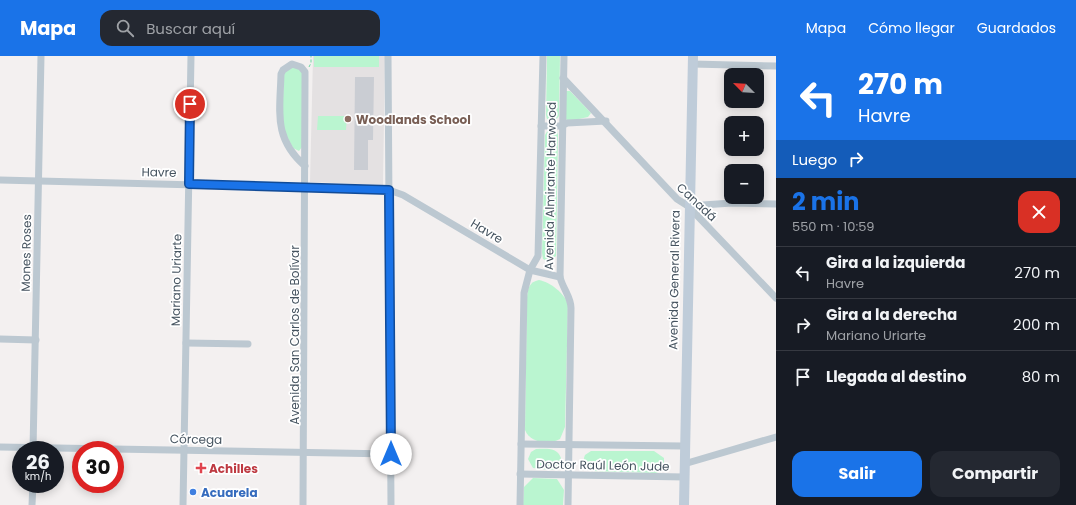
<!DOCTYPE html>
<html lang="es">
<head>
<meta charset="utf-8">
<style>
	:root { --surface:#171b24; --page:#242831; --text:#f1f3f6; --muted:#9ea1a6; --line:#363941; --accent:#1a73e8 }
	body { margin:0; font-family:Poppins,sans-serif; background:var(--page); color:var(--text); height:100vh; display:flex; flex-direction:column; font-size:15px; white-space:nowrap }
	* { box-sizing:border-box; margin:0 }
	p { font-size:13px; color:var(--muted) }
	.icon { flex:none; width:22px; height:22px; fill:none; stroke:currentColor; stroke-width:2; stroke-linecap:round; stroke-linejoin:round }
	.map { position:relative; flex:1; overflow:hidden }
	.sheet { display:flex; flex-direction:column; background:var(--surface); width:300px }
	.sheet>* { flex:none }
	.guide { background:#1a73e8; color:#fff; overflow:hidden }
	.needle { width:26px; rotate:294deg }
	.controls { position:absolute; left:724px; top:12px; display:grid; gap:8px }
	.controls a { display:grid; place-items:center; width:40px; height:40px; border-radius:8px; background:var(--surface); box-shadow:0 2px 10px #0003; font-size:20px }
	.speed { position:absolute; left:12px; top:385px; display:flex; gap:8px; font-size:20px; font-weight:700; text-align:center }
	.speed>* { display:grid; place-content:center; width:52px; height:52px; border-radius:50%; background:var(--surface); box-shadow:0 2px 10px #0003; line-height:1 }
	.speed small { font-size:10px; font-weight:400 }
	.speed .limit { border:6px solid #d22; background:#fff; color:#111 }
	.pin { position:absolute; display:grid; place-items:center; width:34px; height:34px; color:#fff; margin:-17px; border:2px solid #fff; border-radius:50%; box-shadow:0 1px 4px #0007 }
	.me { position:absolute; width:44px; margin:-22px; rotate:0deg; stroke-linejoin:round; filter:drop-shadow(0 0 3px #0008) }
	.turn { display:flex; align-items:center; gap:14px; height:84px; padding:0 16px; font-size:18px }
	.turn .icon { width:52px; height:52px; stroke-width:2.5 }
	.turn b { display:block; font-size:28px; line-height:34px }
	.then { display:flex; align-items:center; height:38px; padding:0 16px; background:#0003; gap:8px; font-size:15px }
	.round { display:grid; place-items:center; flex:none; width:42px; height:42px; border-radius:12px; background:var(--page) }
	.headline { display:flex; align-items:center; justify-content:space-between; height:68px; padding:0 16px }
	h1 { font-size:24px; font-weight:700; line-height:30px; color:var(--accent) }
	.cta { display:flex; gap:8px; margin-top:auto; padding:8px 16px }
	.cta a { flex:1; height:46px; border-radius:12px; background:var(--accent); color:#fff; font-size:16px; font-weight:700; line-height:46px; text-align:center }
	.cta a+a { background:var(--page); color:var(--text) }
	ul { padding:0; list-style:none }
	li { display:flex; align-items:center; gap:12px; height:52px; padding:0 16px; border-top:1px solid var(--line) }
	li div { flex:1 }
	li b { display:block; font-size:15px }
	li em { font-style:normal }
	header { display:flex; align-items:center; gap:24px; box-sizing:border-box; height:56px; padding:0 20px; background:var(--accent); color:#fff }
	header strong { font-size:19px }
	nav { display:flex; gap:22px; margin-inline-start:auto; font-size:14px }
	.search { width:280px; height:36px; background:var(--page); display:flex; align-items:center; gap:10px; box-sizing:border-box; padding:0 14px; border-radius:12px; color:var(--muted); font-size:15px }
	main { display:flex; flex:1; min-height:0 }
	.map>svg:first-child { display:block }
</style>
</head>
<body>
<header>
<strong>Mapa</strong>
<div class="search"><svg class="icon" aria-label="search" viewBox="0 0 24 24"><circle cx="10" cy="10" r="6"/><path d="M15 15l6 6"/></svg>Buscar aquí</div>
<nav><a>Mapa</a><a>Cómo llegar</a><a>Guardados</a></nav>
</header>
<main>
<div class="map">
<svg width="776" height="449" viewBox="0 0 776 449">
	<rect width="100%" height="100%" fill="#f3f0f0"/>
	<path fill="#e4e1e2" d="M313,0H385L383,129L310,126Z"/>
	<g fill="#baf5d0">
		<rect x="314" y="0" width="65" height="11"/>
		<path d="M547,0H560L559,60L555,65L547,63L546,59Z"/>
		<path d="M290,10L298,12L302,17V91L299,95L293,92L282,71L284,15Z"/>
		<path d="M566,35H570L591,57L588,61L570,65L565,63Z"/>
		<path d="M318,60H347L346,74H317Z"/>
		<path d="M554,73L557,75L558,79L556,200L549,206L543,203L542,197L545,79L548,74Z"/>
		<path d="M539,224C550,226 564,237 568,248L565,371L560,383C548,389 530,387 525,374L527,241C528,232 529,226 539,224Z"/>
		<path d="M536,393C546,393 557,391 561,402L558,412L551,414L533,412L528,403L531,396Z"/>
		<path d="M591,395H654L664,402V411L657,417L591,415C584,412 582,406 585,399Z"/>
		<path d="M533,422L557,423L564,434L563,449H523L524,431Z"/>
	</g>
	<path fill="#cacdd3" d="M355,21H374L373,84H368V114H354Z"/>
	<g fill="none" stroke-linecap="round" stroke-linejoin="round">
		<path stroke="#6ed7a1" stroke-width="1" stroke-dasharray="3 2" stroke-linecap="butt" d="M309,11L311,7V0"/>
		<g stroke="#bcc8d1" stroke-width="7">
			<path d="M388,0L391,449"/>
			<path d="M564,0L560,221C563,233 571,241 571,252L568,449"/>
			<path d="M692,8L776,10"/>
			<path d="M563,22L677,143L688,150L776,242"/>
			<path d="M541,70H561L567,67L606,65"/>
			<path d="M0,124L389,134L403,139L530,214L560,221"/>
			<path d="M688,150L732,147L776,148"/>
			<path d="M0,283L36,284"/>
			<path d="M186,287L248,288"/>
			<path d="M521,388L683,390"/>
			<path d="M0,391L391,398"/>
			<path d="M33,394L41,0"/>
			<path d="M684,408L776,381"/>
			<path d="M520,418L684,421"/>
			<path d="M32,449L33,428"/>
			<path d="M183,449L191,0"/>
			<path d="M303,449L305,23V16L301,11L292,8L283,14L281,18C280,56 273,82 305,110"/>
			<path d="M520,449L524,237L530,214L538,200L543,0"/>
		</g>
		<path stroke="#bfccd9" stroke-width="10" d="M684,449L693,0"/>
	</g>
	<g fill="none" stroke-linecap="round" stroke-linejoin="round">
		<g stroke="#114b97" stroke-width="10">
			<path id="route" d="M190,48L189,128L389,134L391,398"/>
		</g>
		<use href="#route" stroke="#1a73e8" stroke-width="7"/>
	</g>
	<circle fill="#8d6e63" stroke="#fff" stroke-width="1.5" cx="348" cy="63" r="4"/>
	<path fill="#e0444e" stroke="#fff" stroke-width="1.5" d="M199 406h4v4h4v4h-4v4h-4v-4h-4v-4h4z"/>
	<circle fill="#3f7fe0" stroke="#fff" stroke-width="1.5" cx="193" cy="436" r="4"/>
	<g text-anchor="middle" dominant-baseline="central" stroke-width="3.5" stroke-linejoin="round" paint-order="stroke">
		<g font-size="12" font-weight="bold" fill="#785e54" stroke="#fff" text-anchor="start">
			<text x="356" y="63">Woodlands School</text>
		</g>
		<g font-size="12" fill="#465460" stroke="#fff">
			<text transform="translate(159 116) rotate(1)">Havre</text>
			<text transform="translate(550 130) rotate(-89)">Avenida Almirante Harwood</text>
			<text transform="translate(697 146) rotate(43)">Canadá</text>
			<text transform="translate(487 175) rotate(31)">Havre</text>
			<text transform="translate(26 197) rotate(-89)">Mones Roses</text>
			<text transform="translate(176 224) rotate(-89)">Mariano Uriarte</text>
			<text transform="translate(674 224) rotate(-89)">Avenida General Rivera</text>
			<text transform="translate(294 279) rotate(-90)">Avenida San Carlos de Bolívar</text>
			<text transform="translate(196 383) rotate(1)">Córcega</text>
			<text transform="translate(603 409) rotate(1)">Doctor Raúl León Jude</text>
		</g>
		<g font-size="12" font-weight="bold" fill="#be3a42" stroke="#fff" text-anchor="start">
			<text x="209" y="412">Achilles</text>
		</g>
		<g font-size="12" font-weight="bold" fill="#366cbe" stroke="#fff" text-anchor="start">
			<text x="201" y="436">Acuarela</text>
		</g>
	</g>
</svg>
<div class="controls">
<a><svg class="needle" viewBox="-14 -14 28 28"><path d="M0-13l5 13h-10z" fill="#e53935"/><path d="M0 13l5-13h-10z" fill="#9ea1a6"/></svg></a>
<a>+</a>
<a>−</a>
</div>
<div class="speed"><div>26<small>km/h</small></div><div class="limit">30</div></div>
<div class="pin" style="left:190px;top:48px;background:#d93025"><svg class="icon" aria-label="arrive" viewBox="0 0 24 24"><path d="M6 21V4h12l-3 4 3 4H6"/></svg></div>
<svg class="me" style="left:391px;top:398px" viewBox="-20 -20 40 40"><circle r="19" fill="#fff"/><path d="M0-13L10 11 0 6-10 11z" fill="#1a73e8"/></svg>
</div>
<section class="sheet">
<div class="guide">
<div class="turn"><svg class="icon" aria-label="left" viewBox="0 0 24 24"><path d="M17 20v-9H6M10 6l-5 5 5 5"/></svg><div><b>270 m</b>Havre</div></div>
<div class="then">Luego<svg class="icon" aria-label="right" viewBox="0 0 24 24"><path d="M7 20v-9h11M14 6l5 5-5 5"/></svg></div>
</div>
<div class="headline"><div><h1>2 min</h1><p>550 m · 10:59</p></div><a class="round" style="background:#d93025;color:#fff"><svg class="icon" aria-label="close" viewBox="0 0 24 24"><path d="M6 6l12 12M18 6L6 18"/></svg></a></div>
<ul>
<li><svg class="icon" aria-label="left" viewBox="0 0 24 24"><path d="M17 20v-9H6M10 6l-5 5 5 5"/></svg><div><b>Gira a la izquierda</b><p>Havre</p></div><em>270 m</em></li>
<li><svg class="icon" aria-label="right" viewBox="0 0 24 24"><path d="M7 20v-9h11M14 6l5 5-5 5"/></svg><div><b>Gira a la derecha</b><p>Mariano Uriarte</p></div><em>200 m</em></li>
<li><svg class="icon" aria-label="arrive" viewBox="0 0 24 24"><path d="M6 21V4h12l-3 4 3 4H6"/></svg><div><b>Llegada al destino</b></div><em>80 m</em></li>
</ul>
<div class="cta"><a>Salir</a><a>Compartir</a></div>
</section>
</main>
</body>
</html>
